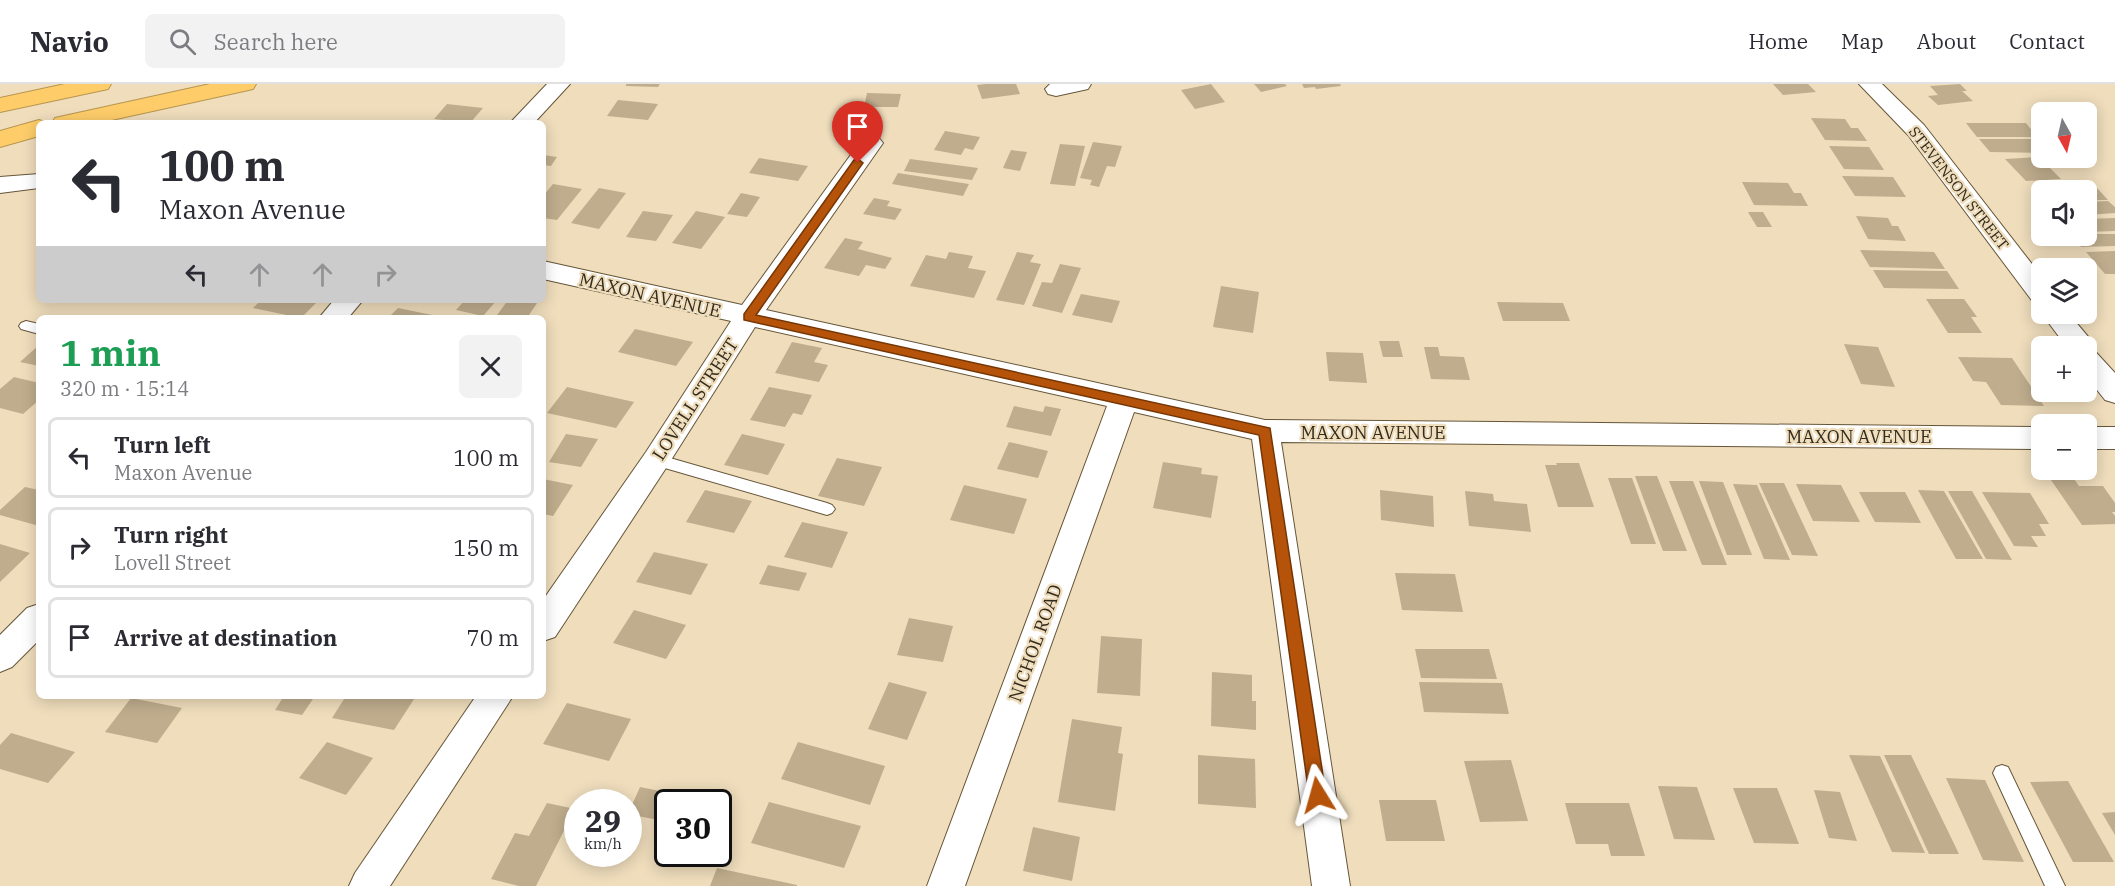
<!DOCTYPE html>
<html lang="en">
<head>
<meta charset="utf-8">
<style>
	:root { --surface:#fff; --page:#f2f2f3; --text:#2b2b33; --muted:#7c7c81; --line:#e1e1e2 }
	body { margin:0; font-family:"IBM Plex Serif",serif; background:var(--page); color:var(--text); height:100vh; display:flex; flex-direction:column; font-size:22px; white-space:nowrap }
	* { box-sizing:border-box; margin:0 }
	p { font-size:20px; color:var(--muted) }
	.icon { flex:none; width:33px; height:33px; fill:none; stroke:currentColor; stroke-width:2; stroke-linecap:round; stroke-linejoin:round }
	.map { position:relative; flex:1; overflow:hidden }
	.drawer { position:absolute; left:36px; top:231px; width:510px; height:384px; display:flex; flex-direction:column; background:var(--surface); border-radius:9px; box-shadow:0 3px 15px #0003 }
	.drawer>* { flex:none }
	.hud { position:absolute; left:36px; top:36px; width:510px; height:183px; border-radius:9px; box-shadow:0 3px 15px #0003; background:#fff; color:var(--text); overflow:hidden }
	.needle { width:39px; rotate:172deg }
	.controls { position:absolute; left:2031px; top:18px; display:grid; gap:12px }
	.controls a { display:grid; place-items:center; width:66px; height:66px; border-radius:9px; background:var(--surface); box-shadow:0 3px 15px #0003; font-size:30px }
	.speed { position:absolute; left:564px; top:705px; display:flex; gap:12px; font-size:30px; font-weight:700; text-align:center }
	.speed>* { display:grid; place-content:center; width:78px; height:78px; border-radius:50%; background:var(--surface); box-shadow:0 3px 15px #0003; line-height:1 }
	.speed small { font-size:15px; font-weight:400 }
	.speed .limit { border:3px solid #111; border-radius:9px; background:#fff; color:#111 }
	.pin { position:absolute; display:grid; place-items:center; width:51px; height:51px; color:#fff; margin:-62px -26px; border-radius:50% 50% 50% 0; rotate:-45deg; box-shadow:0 0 6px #0007 }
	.pin .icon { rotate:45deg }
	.me { position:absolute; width:66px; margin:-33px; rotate:352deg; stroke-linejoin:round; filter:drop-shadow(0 0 4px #0008) }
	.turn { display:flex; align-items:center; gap:21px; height:126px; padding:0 24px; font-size:27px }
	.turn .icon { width:78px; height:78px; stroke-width:2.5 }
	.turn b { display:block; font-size:42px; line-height:51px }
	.lanes { display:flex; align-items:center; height:57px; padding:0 24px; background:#0003; justify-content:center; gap:30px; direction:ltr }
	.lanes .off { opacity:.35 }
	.round { display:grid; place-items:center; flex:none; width:63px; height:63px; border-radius:9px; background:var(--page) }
	.summary { display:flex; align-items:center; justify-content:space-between; height:102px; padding:0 24px }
	h1 { font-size:36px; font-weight:800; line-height:45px; color:#1e9e55 }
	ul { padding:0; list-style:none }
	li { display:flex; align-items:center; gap:18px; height:81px; margin:0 12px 9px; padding:0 12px; border:3px solid var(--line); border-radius:9px }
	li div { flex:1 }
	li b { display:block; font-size:22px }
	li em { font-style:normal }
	header { display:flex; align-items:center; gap:36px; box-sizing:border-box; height:84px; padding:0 30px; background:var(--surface); border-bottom:2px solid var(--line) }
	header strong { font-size:28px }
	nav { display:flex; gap:33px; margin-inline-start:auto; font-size:21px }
	.search { width:420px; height:54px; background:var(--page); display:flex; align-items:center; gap:15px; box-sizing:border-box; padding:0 21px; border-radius:9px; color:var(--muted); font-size:22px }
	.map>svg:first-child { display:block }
</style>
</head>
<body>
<header>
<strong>Navio</strong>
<div class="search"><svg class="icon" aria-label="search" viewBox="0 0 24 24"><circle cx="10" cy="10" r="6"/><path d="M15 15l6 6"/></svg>Search here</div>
<nav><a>Home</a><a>Map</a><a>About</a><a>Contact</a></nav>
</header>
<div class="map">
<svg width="2115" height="802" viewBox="0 0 2115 802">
	<rect width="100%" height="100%" fill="#efddbc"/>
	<g fill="#bfad8d">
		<path d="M626,0H660L658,3L626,2Z"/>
		<path d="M986,0H1016L1020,10L982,15L977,1Z"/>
		<path d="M1211,0L1225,18L1195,25L1181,6Z"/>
		<path d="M1254,0H1285L1287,2L1261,8Z"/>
		<path d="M1302,0H1340L1341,2L1316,5L1315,3L1304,4Z"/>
		<path d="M1773,0H1808L1816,8L1783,11Z"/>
		<path d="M1960,0L1967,7H1962L1973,17L1938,21L1928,12L1938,11L1930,2Z"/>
		<path d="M867,9L901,10L898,23H864Z"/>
		<path d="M618,16L658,20L648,36L607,32Z"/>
		<path d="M447,20L483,24L470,39L434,35Z"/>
		<path d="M1811,34L1845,35L1851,44H1858L1867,57L1825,56Z"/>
		<path d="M1966,39H2026L2037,53H1977Z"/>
		<path d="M945,47L980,53L973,66L965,64L961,71L934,66Z"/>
		<path d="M1979,55H2040L2042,69L1990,68Z"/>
		<path d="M1093,58L1122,62L1115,83L1107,82L1099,103L1090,101L1092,96L1080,94Z"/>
		<path d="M1060,60L1085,62L1075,102L1050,100Z"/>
		<path d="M1829,62L1869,63L1884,86L1844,85Z"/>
		<path d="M1011,66L1027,68L1020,87L1003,84Z"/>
		<path d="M543,71L557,73L551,82L543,81Z"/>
		<path d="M2039,73L2061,95L2026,97L2005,75Z"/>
		<path d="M759,74L808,82L798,97L749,89Z"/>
		<path d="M910,75L978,84L972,96L904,87Z"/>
		<path d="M898,89L969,100L963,112L892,100Z"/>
		<path d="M1842,92L1893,93L1906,113L1855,112Z"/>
		<path d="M1742,98L1788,99L1794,109H1801L1808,122L1754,121Z"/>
		<path d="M553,100L582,105L557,136L543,134V112Z"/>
		<path d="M599,104L626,109L599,145L571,139Z"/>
		<path d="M2097,104L2108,116H2086V106H2071V105Z"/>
		<path d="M741,109L760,113L747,133L727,130Z"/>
		<path d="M874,114L890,117L887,122L902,125L895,136L863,130Z"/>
		<path d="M2108,117L2115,123V129L2086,131V118Z"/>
		<path d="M643,127L673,131L656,157L626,153Z"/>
		<path d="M696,127L725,133L701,165L672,159Z"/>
		<path d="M1748,128H1763L1772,143H1757Z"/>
		<path d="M1856,132L1888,134L1892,142H1898L1906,157L1868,155Z"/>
		<path d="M2115,134V147L2086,148V135Z"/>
		<path d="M2086,150H2115V162L2081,163L2071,152Z"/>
		<path d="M845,154L863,158L858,165L892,174L885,185L866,181L859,192L824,184Z"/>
		<path d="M1860,166L1934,168L1945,185L1870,183Z"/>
		<path d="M2115,167V190H2105L2086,168Z"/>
		<path d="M949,168L973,172L968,184L986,187L974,214L910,202L926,171L946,175Z"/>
		<path d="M1017,168L1034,171L1030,178L1041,180L1024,221L996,216Z"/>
		<path d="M1060,180L1081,184L1062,229L1032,222L1042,198L1052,199Z"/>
		<path d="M1873,186L1947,187L1959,205L1884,204Z"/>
		<path d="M1221,202L1259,208L1253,249L1213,243Z"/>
		<path d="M1081,210L1120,217L1112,239L1072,231Z"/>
		<path d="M1926,215H1964L1977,233H1971L1982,249H1948Z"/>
		<path d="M261,216H319L301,234L253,224Z"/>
		<path d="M465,216H497L483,232L456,226Z"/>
		<path d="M508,216H539L527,234H495Z"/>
		<path d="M1497,218L1563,219L1570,237H1503Z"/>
		<path d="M398,224L442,233V234H388Z"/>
		<path d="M635,245L693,258L676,282L618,268Z"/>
		<path d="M1379,257H1399L1403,273H1383Z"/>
		<path d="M792,258L822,264L814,278L828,281L819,298L775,289Z"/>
		<path d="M1844,260L1878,263L1895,303L1861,300Z"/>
		<path d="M39,261V282L20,278Z"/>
		<path d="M1424,263H1438L1440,272L1464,273L1470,296L1431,295Z"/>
		<path d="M1326,268L1363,269L1367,299L1329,297Z"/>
		<path d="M1958,273L2012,274L2044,322L2001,321L1986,298L1973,297Z"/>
		<path d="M14,293L39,299V316L23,330L0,324V305Z"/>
		<path d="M567,303L634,318L616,344L547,329Z"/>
		<path d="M769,303L812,311L802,331L793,329L785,343L750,336Z"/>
		<path d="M1014,322L1043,328L1045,322L1061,325L1051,352L1006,343Z"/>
		<path d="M566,350L598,355L581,383L549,378Z"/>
		<path d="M742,350L785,360L768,391L724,381Z"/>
		<path d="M1009,358L1048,367L1038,394L997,385Z"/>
		<path d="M837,374L882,383L864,422L818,412Z"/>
		<path d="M1163,378L1202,384L1201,390L1218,392L1211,434L1153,424Z"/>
		<path d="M1556,379H1579L1594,423H1558L1545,381H1557Z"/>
		<path d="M1635,392H1657L1687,467H1663Z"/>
		<path d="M1608,394H1632L1656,460H1631Z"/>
		<path d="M543,395L573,401L553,432L543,430Z"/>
		<path d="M2074,395L2079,402H2103L2115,419V428H2112L2115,432V440L2082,441L2051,396Z"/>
		<path d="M1669,397H1693L1727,481H1702Z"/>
		<path d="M1699,397L1723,398L1752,471H1727Z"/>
		<path d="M1759,399H1784L1818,472L1792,471Z"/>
		<path d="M1733,400L1757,401L1790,476L1764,475Z"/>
		<path d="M1796,400L1841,401L1860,438L1813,437Z"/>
		<path d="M964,401L1027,415L1014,450L950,436Z"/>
		<path d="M25,403L39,406V442L0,431V426Z"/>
		<path d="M705,406L752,417L734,449L686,438Z"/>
		<path d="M1380,406L1433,412L1434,443L1381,436Z"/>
		<path d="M1918,406L1944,407L1983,475H1956Z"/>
		<path d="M1465,407L1493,410L1494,417L1527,420L1531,448L1469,442Z"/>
		<path d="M1948,407H1972L2012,476L1986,475Z"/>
		<path d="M1859,408H1905L1921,439L1875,438Z"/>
		<path d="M1982,408L2030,409L2049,440H2039L2046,452H2031L2038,463L2014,462Z"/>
		<path d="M802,438L848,448L832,484L784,473Z"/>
		<path d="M0,460L30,469L0,498Z"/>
		<path d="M654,468L708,480L691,511L636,498Z"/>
		<path d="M768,481L807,489L799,507L759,500Z"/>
		<path d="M1395,489L1455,490L1463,528L1402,526Z"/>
		<path d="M634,526L686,541L666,575L613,559Z"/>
		<path d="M909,534L953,542L943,578L897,571Z"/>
		<path d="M1101,552L1142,555L1140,612L1097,609Z"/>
		<path d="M1415,565H1489L1497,595L1421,594Z"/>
		<path d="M1212,588L1252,591V617H1256V646L1211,642Z"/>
		<path d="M889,598L927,608L907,656L868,645Z"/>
		<path d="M1419,598L1502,599L1509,630L1424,628Z"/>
		<path d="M284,612H315L302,631L275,626Z"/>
		<path d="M346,612H416L394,646L332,634Z"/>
		<path d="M131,614L182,624L157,659L105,648Z"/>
		<path d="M567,619L631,635L609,677L543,660Z"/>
		<path d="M1072,635L1122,643L1118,669L1123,670L1115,727L1058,718Z"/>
		<path d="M11,649L75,668L48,699L0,685V661Z"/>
		<path d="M327,658L373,674L346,711L299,694Z"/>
		<path d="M798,658L885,682L870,721L781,695Z"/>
		<path d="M1198,671L1255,675L1256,724L1198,720Z"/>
		<path d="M1849,671L1880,672L1925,769L1892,768Z"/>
		<path d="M1884,671H1911L1959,770H1929Z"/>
		<path d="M1511,676L1528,737L1480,738L1464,677Z"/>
		<path d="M1946,694L1985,696L2024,778L1983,776Z"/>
		<path d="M2068,697L2114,778H2073L2030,698Z"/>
		<path d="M1658,702L1697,703L1715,756L1674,755Z"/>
		<path d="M640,703L679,711L676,718H668V738L628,730Z"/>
		<path d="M1733,704H1777L1799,760L1754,759Z"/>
		<path d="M1814,706L1840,708L1857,757L1829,754Z"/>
		<path d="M1379,716H1436L1445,757H1386Z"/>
		<path d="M769,718L861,742L844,784L751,759Z"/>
		<path d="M547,719L575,725L536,802H519L491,795L515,749L529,752Z"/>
		<path d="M1565,719H1629L1645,772H1611L1608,760H1576Z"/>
		<path d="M2115,728V751L2102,729Z"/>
		<path d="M1033,743L1080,753L1072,797L1023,787Z"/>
		<path d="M717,784L797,801V802H710Z"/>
	</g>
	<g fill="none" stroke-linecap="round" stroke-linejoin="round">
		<g stroke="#665639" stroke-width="2">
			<g id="service">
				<path d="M26,237L39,240V250L21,245L19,242L21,239Z"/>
				<path d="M656,370L827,419L832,421L835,425L832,429L827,431L651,380L649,376L651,372Z"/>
				<path d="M2002,681L2008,683L2065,802H2045L1993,689L1996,683Z"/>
			</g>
		</g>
		<g stroke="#665639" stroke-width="2">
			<g id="minor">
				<path d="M547,0H570L534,39H510Z"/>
				<path d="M1050,0H1091L1088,5L1056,12L1048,10L1045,5Z"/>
				<path d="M1859,0H1882L1924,41L2042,193V221L2033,218L1908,51Z"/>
				<path d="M871,52L879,54L883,59L766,226L1265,336L2042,343V365L1281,358L1350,802H1312L1252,355L1134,328L965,802H927L1107,322L755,243L666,384L555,553L543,557V516L646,368L731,237L543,195V177L742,221L863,54Z"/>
				<path d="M39,90V104L0,109V93Z"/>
				<path d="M334,216H363L348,234H319Z"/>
				<path d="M2042,230H2069L2090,255L2092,264L2115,289V319L2105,316L2086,292V262H2066Z"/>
				<rect x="2086" y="343" width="29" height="22"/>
				<path d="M39,520V556L12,583L0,588V551L27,524Z"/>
				<path d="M476,612H513L390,802H349L355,789Z"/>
			</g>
		</g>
		<g stroke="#b79550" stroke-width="2">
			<g id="motorway">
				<path d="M65,0H111L108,5L0,28V14Z"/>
				<path d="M210,0H256L253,5L244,7L98,39H52L55,34L64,32Z"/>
				<path d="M39,36L48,39H39V52L0,63V47Z"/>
			</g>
		</g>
		<use href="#service" fill="#fff" fill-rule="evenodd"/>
		<use href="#minor" fill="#fff" fill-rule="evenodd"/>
		<use href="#motorway" fill="#fecd6a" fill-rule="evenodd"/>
	</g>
	<path fill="#b45309" stroke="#753606" stroke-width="1.5" d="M858,75L863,79L756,231L1270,344L1326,711L1324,717L1318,719L1312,717L1309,711L1259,351L744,236V230L854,76Z"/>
	<g text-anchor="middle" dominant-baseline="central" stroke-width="4.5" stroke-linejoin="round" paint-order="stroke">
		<g font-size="15" fill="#322c1f" stroke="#efddbc">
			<text transform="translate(1959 104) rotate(52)">STEVENSON STREET</text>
		</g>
		<g font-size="18" fill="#322c1f" stroke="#efddbc">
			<text transform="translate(650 211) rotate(13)">MAXON AVENUE</text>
			<text transform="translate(695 315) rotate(-57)">LOVELL STREET</text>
			<text x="1373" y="348">MAXON AVENUE</text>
			<text x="1859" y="352">MAXON AVENUE</text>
			<text transform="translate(1035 559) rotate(-70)">NICHOL ROAD</text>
		</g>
	</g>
</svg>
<div class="controls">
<a><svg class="needle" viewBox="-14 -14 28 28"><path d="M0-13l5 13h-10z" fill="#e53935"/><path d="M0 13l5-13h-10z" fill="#7c7c81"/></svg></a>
<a><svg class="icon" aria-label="sound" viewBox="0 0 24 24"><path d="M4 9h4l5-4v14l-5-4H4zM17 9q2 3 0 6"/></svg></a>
<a><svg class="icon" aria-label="layers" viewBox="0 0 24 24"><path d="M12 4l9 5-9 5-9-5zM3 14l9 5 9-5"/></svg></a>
<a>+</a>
<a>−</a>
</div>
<div class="speed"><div>29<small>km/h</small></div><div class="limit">30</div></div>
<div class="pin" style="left:858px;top:79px;background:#d93025"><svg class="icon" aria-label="arrive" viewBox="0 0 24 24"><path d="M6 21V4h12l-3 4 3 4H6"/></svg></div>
<svg class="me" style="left:1318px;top:711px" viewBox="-20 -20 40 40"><path d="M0-17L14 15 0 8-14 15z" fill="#b45309" stroke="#fff" stroke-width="4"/></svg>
<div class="hud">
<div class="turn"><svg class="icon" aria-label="left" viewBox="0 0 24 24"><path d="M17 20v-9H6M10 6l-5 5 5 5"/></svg><div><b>100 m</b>Maxon Avenue</div></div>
<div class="lanes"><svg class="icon" aria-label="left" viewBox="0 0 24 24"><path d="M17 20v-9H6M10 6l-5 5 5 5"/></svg><svg class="icon off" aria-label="ahead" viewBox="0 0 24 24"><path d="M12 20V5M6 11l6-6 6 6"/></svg><svg class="icon off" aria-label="ahead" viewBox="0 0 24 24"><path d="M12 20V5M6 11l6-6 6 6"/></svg><svg class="icon off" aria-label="right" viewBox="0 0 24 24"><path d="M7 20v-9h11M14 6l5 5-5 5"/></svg></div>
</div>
<section class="drawer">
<div class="summary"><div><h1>1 min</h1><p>320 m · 15:14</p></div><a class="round"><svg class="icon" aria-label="close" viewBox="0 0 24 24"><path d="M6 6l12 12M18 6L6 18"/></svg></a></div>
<ul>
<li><svg class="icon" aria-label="left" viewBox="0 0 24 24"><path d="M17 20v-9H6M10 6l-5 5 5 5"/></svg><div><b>Turn left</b><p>Maxon Avenue</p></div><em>100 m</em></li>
<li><svg class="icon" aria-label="right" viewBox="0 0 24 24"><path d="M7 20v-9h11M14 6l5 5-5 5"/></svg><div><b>Turn right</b><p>Lovell Street</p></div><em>150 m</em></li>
<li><svg class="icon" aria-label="arrive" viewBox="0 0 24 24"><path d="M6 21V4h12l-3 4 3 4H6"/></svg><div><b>Arrive at destination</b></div><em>70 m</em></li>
</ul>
</section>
</div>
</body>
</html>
